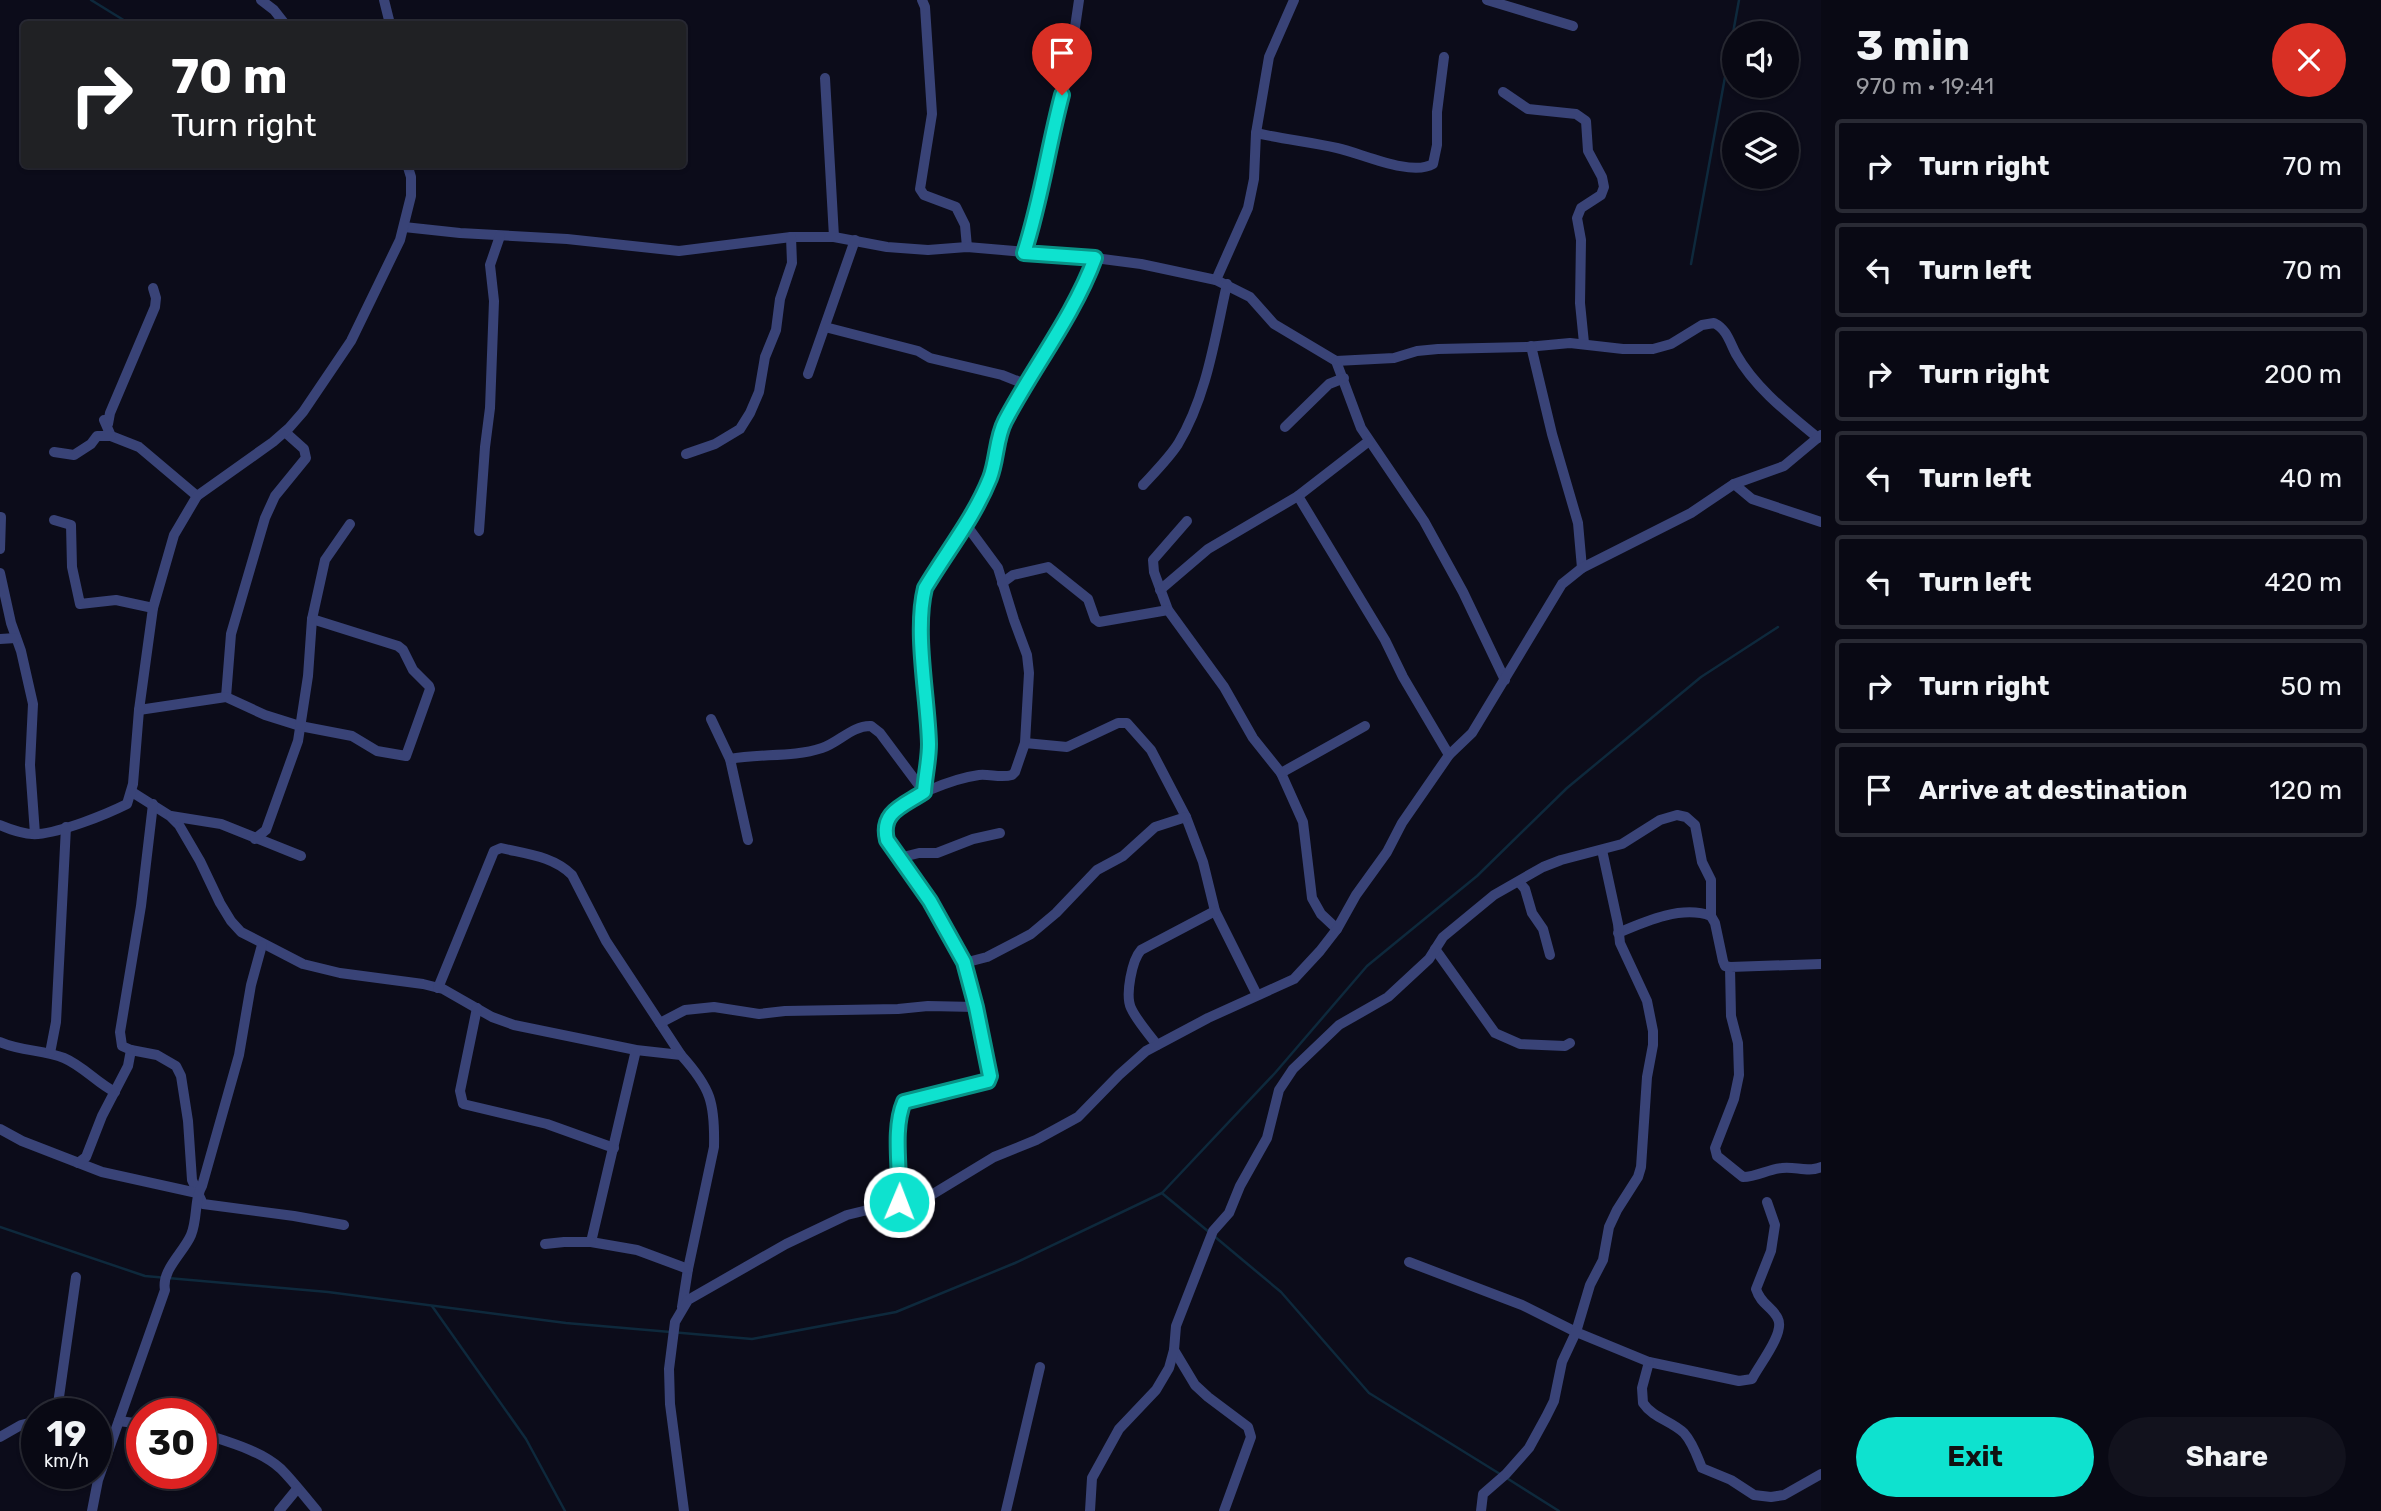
<!DOCTYPE html>
<html lang="en">
<head>
<meta charset="utf-8">
<style>
	:root { --surface:#090914; --page:#12121d; --text:#f1f3f6; --muted:#999aa0; --line:#292a34; --accent:#0ee2cf }
	body { margin:0; font-family:Rubik,sans-serif; background:var(--page); color:var(--text); height:100vh; display:flex; flex-direction:column; font-size:26px; white-space:nowrap }
	* { box-sizing:border-box; margin:0 }
	p { font-size:23px; color:var(--muted) }
	.icon { flex:none; width:38px; height:38px; fill:none; stroke:currentColor; stroke-width:2; stroke-linecap:round; stroke-linejoin:round }
	.map { position:relative; flex:1; overflow:hidden }
	.side { display:flex; flex-direction:column; background:var(--surface); width:560px }
	.side>* { flex:none }
	.guide { position:absolute; left:21px; top:21px; width:665px; height:147px; border-radius:7px; box-shadow:0 2px 5px #0004,0 0 0 2px var(--line); background:#202124; color:#fff; overflow:hidden }
	.controls { position:absolute; left:1722px; top:21px; display:grid; gap:14px }
	.controls a { display:grid; place-items:center; width:77px; height:77px; border-radius:50%; background:var(--surface); box-shadow:0 2px 5px #0004,0 0 0 2px var(--line); font-size:35px }
	.speed { position:absolute; left:21px; top:1398px; display:flex; gap:14px; font-size:35px; font-weight:700; text-align:center }
	.speed>* { display:grid; place-content:center; width:91px; height:91px; border-radius:50%; background:var(--surface); box-shadow:0 2px 5px #0004,0 0 0 2px var(--line); line-height:1 }
	.speed small { font-size:18px; font-weight:400 }
	.speed .limit { border:10px solid #d22; background:#fff; color:#111 }
	.pin { position:absolute; display:grid; place-items:center; width:60px; height:60px; color:#fff; margin:-72px -30px; border-radius:50% 50% 50% 0; rotate:-45deg; box-shadow:0 0 7px #0007 }
	.pin .icon { rotate:45deg }
	.me { position:absolute; width:77px; margin:-38px; rotate:1deg; stroke-linejoin:round; filter:drop-shadow(0 0 5px #0008) }
	.turn { display:flex; align-items:center; gap:24px; height:147px; padding:0 35px; font-size:32px }
	.turn .icon { width:91px; height:91px; stroke-width:2.5 }
	.turn b { display:block; font-size:49px; line-height:60px }
	.round { display:grid; place-items:center; flex:none; width:74px; height:74px; border-radius:37px; background:var(--page) }
	.overview { display:flex; align-items:center; justify-content:space-between; height:119px; padding:0 35px }
	h1 { font-size:42px; font-weight:700; line-height:52px }
	.primary-button { display:flex; gap:14px; margin-top:auto; padding:14px 35px }
	.primary-button a { flex:1; height:80px; border-radius:42px; background:var(--accent); color:#111; font-size:28px; font-weight:700; line-height:80px; text-align:center }
	.primary-button a+a { background:var(--page); color:var(--text) }
	ul { padding:0; list-style:none }
	li { display:flex; align-items:center; gap:21px; height:94px; margin:0 14px 10px; padding:0 21px; border:4px solid var(--line); border-radius:7px }
	li div { flex:1 }
	li b { display:block; font-size:26px }
	li em { font-style:normal }
	main { display:flex; flex:1; min-height:0 }
	.map>svg:first-child { display:block }
</style>
</head>
<body>
<main>
<div class="map">
<svg width="1821" height="1511" viewBox="0 0 1821 1511">
	<rect width="100%" height="100%" fill="#0c0c1a"/>
	<g fill="none" stroke-linecap="round" stroke-linejoin="round">
		<g stroke="#0e293c" stroke-width="2.5">
			<path d="M91,0L130,24"/>
			<path d="M1691,264L1739,0"/>
			<path d="M1163,1194L1209,1232"/>
			<path d="M0,1227L145,1276L328,1292L566,1323L752,1339L896,1312L1015,1263L1162,1193L1275,1073L1367,966L1477,876L1567,788L1701,677L1778,627"/>
			<path d="M1214,1236L1281,1292L1369,1393L1500,1474"/>
			<path d="M432,1306L526,1439L565,1511"/>
			<path d="M1505,1477L1559,1511"/>
		</g>
		<g stroke="#394377" stroke-width="10">
			<path d="M261,0L274,10L285,24"/>
			<path d="M384,0L390,24"/>
			<path d="M922,0L925,7L932,114L920,189L924,195L956,207L965,225L967,247"/>
			<path d="M1487,0L1573,26"/>
			<path d="M825,78L834,237"/>
			<path d="M1503,92L1528,109L1576,114L1586,121L1588,151L1602,177L1604,187L1601,195L1581,208L1577,218L1581,240L1580,303L1584,343"/>
			<path d="M1256,133C1283,139 1310,142 1337,148C1361,153 1411,177 1433,164L1437,145V112L1444,57"/>
			<path d="M404,227L460,233L567,239L679,251L791,237H834L887,247L928,250L967,247L1095,258L1141,264L1216,280L1250,297L1274,324L1336,361L1394,358L1417,351L1438,349L1527,347L1570,343L1623,349H1653L1671,344L1702,325L1714,323C1727,329 1730,343 1736,354C1755,388 1789,414 1818,438"/>
			<path d="M1024,253L1037,213L1049,160L1051,136L1068,75L1079,0"/>
			<path d="M1216,280L1248,208L1254,179L1256,133L1269,57L1294,0"/>
			<path d="M153,288L156,298L155,307L110,413L108,424L104,420L111,436L139,447L197,496"/>
			<path d="M825,327L918,351L930,358L1002,375L1025,384"/>
			<path d="M1531,346L1552,434L1578,523L1582,568"/>
			<path d="M1336,361L1361,428L1424,521L1463,592L1505,680"/>
			<path d="M808,374L855,240"/>
			<path d="M1285,427L1329,384L1344,378"/>
			<path d="M54,452L74,455L91,444L97,436H111"/>
			<path d="M686,454L715,444L740,429L750,413L759,392L765,357L776,330L780,299L792,263L791,237"/>
			<path d="M1734,484L1752,499L1821,522"/>
			<path d="M1143,485C1155,472 1169,458 1178,444C1207,396 1215,337 1227,284"/>
			<path d="M1298,496L1385,640L1403,677L1449,755"/>
			<path d="M54,520L71,525L72,567L80,604L116,600L153,608"/>
			<path d="M1187,521L1153,560L1154,572L1168,610L1224,687L1253,738L1281,773L1303,822L1312,898L1321,914L1337,929"/>
			<path d="M479,531L485,447L490,408L494,301L490,265L500,236"/>
			<path d="M0,549L1,517"/>
			<path d="M0,573L11,623L21,651L33,704L30,765L35,834"/>
			<path d="M1002,583L1013,575L1048,567L1088,599L1095,619L1099,622L1168,610"/>
			<path d="M1160,590L1208,549L1298,496L1369,441"/>
			<path d="M0,639L16,638"/>
			<path d="M226,697L231,634L265,518L275,496L306,458L304,449L285,432"/>
			<path d="M139,710L226,697L265,715L300,726L352,736L377,751L406,756L430,689L429,686L413,670L403,650L398,646L312,619"/>
			<path d="M711,719L730,759L748,840"/>
			<path d="M1025,743L1067,747L1118,723H1127L1151,750L1186,817L1203,862L1215,911L1257,995"/>
			<path d="M730,759C760,753 792,758 822,748C838,743 853,725 871,726L880,733L924,792"/>
			<path d="M1281,773L1365,726"/>
			<path d="M132,792L170,816L179,825L200,861L220,903L231,921L241,932L303,964L340,973L423,984L443,989L492,1017L514,1025L636,1050L681,1055C711,1088 715,1103 714,1147L688,1269L682,1307"/>
			<path d="M924,792C925,777 929,760 929,744C928,698 914,631 925,588C947,551 974,518 990,478C997,460 996,438 1005,421C1034,366 1073,317 1095,258"/>
			<path d="M171,816L221,824L301,856"/>
			<path d="M0,825C12,830 25,835 38,834C62,832 105,815 127,804L133,784L139,710L153,608L174,535L197,496L273,442L289,428L303,412L351,341L400,240L411,196V177L407,164"/>
			<path d="M255,839L266,830L298,741L308,676L312,619L325,560L350,524"/>
			<path d="M899,858L919,853H937L973,839L1000,833"/>
			<path d="M1519,882L1525,889L1532,913L1543,929L1550,955"/>
			<path d="M1618,933C1646,921 1682,905 1711,916"/>
			<path d="M1435,949L1495,1033L1520,1044L1565,1046L1570,1043"/>
			<path d="M964,963L987,957L1031,934L1056,913L1097,870L1123,856L1155,827L1186,817"/>
			<path d="M1821,964L1730,967L1731,1016L1738,1043L1739,1075L1734,1099L1715,1148L1717,1156L1743,1177C1757,1177 1768,1169 1782,1168C1795,1166 1808,1173 1821,1167"/>
			<path d="M438,988L494,851L501,848C526,854 553,856 572,875L606,941L681,1055"/>
			<path d="M477,1008L460,1091L463,1104L547,1124L614,1148"/>
			<path d="M660,1023L685,1010L714,1007L759,1014L785,1011L898,1009L928,1006L976,1007"/>
			<path d="M0,1042C20,1051 44,1050 64,1058C83,1066 97,1083 115,1092"/>
			<path d="M1157,1045C1149,1034 1137,1021 1131,1008C1125,995 1132,960 1141,950L1215,911"/>
			<path d="M131,1050L157,1055L176,1066L181,1076L188,1121L192,1180L203,1204L294,1216L344,1225"/>
			<path d="M636,1050L591,1242L637,1250L688,1269"/>
			<path d="M50,1053L56,1022L66,827"/>
			<path d="M0,1129L22,1141L102,1172L197,1193"/>
			<path d="M78,1163L86,1157L102,1116L128,1066L131,1050L122,1046L120,1032L141,906L153,804"/>
			<path d="M899,1202C901,1170 892,1132 904,1102L988,1081L990,1076L976,1007L964,963L930,901L886,840C885,833 883,826 887,819C899,798 956,778 979,775C990,774 1001,778 1012,775L1015,772L1025,743L1029,673L1027,655L1014,620L998,568L967,526"/>
			<path d="M1767,1202L1775,1225L1771,1251L1756,1289C1761,1305 1773,1307 1778,1319C1785,1333 1759,1365 1752,1379L1739,1381L1649,1362L1642,1388L1643,1403C1653,1418 1672,1421 1684,1433C1693,1443 1697,1456 1702,1468L1731,1480L1754,1495L1771,1497L1784,1495L1821,1474"/>
			<path d="M545,1244L564,1242H591"/>
			<path d="M1409,1262L1522,1305L1576,1332L1649,1362"/>
			<path d="M1174,1350L1195,1385L1208,1397L1248,1427L1251,1437L1224,1511"/>
			<path d="M54,1414L57,1411L76,1277"/>
			<path d="M119,1421L142,1424"/>
			<path d="M201,1433C228,1442 260,1450 281,1469C294,1482 305,1497 317,1511"/>
			<path d="M0,1437L21,1425L37,1421"/>
			<path d="M92,1511L98,1480L165,1290C161,1270 184,1252 191,1235C198,1218 194,1199 202,1186L239,1055L251,985L262,945"/>
			<path d="M279,1511L297,1489"/>
			<path d="M684,1511L670,1404L669,1369L675,1322L688,1300L786,1244L847,1215L933,1194L994,1157L1036,1140L1078,1117L1119,1075L1146,1051L1208,1018L1294,979L1320,951L1337,929L1356,895L1387,852L1402,823L1449,755L1472,733L1562,584L1582,568L1691,513L1734,484L1784,466L1821,435"/>
			<path d="M1006,1511L1040,1367"/>
			<path d="M1090,1511L1092,1478L1119,1429L1156,1390L1169,1368L1174,1350L1176,1326L1213,1231L1229,1213L1240,1186L1267,1138L1279,1090L1293,1069L1339,1025L1388,997L1429,959L1443,937L1494,895L1543,867L1561,860L1622,844L1660,820L1677,815L1686,817L1695,825L1702,862L1711,880V916L1715,923L1723,961L1725,966L1730,967"/>
			<path d="M1481,1511L1483,1494L1506,1474L1529,1448L1546,1417L1554,1401L1562,1362L1576,1332L1590,1285L1603,1260L1609,1227L1617,1210L1638,1177L1641,1167L1647,1077L1653,1045V1031L1647,1001L1620,943L1618,924L1602,850"/>
		</g>
	</g>
	<g fill="none" stroke-linecap="round" stroke-linejoin="round">
		<g stroke="#099387" stroke-width="18">
			<path id="route" d="M899,1202C901,1172 892,1130 904,1102L988,1081L990,1076L976,1007L964,962L930,901L887,840C880,812 903,806 924,792C925,777 929,760 929,744C928,698 914,632 925,588C947,551 974,518 990,478C997,460 996,438 1005,421C1034,366 1073,317 1095,258L1024,253C1041,201 1048,148 1062,95"/>
		</g>
		<use href="#route" stroke="#0ee2cf" stroke-width="12"/>
	</g>
</svg>
<div class="controls">
<a><svg class="icon" aria-label="sound" viewBox="0 0 24 24"><path d="M4 9h4l5-4v14l-5-4H4zM17 9q2 3 0 6"/></svg></a>
<a><svg class="icon" aria-label="layers" viewBox="0 0 24 24"><path d="M12 4l9 5-9 5-9-5zM3 14l9 5 9-5"/></svg></a>
</div>
<div class="speed"><div>19<small>km/h</small></div><div class="limit">30</div></div>
<div class="pin" style="left:1062px;top:95px;background:#d93025"><svg class="icon" aria-label="arrive" viewBox="0 0 24 24"><path d="M6 21V4h12l-3 4 3 4H6"/></svg></div>
<svg class="me" style="left:899px;top:1202px" viewBox="-20 -20 40 40"><circle r="17" fill="#0ee2cf" stroke="#fff" stroke-width="3"/><path d="M0-11L8 9 0 5-8 9z" fill="#fff"/></svg>
<div class="guide">
<div class="turn"><svg class="icon" aria-label="right" viewBox="0 0 24 24"><path d="M7 20v-9h11M14 6l5 5-5 5"/></svg><div><b>70 m</b>Turn right</div></div>
</div>
</div>
<section class="side">
<div class="overview"><div><h1>3 min</h1><p>970 m · 19:41</p></div><a class="round" style="background:#d93025;color:#fff"><svg class="icon" aria-label="close" viewBox="0 0 24 24"><path d="M6 6l12 12M18 6L6 18"/></svg></a></div>
<ul>
<li><svg class="icon" aria-label="right" viewBox="0 0 24 24"><path d="M7 20v-9h11M14 6l5 5-5 5"/></svg><div><b>Turn right</b></div><em>70 m</em></li>
<li><svg class="icon" aria-label="left" viewBox="0 0 24 24"><path d="M17 20v-9H6M10 6l-5 5 5 5"/></svg><div><b>Turn left</b></div><em>70 m</em></li>
<li><svg class="icon" aria-label="right" viewBox="0 0 24 24"><path d="M7 20v-9h11M14 6l5 5-5 5"/></svg><div><b>Turn right</b></div><em>200 m</em></li>
<li><svg class="icon" aria-label="left" viewBox="0 0 24 24"><path d="M17 20v-9H6M10 6l-5 5 5 5"/></svg><div><b>Turn left</b></div><em>40 m</em></li>
<li><svg class="icon" aria-label="left" viewBox="0 0 24 24"><path d="M17 20v-9H6M10 6l-5 5 5 5"/></svg><div><b>Turn left</b></div><em>420 m</em></li>
<li><svg class="icon" aria-label="right" viewBox="0 0 24 24"><path d="M7 20v-9h11M14 6l5 5-5 5"/></svg><div><b>Turn right</b></div><em>50 m</em></li>
<li><svg class="icon" aria-label="arrive" viewBox="0 0 24 24"><path d="M6 21V4h12l-3 4 3 4H6"/></svg><div><b>Arrive at destination</b></div><em>120 m</em></li>
</ul>
<div class="primary-button"><a>Exit</a><a>Share</a></div>
</section>
</main>
</body>
</html>
